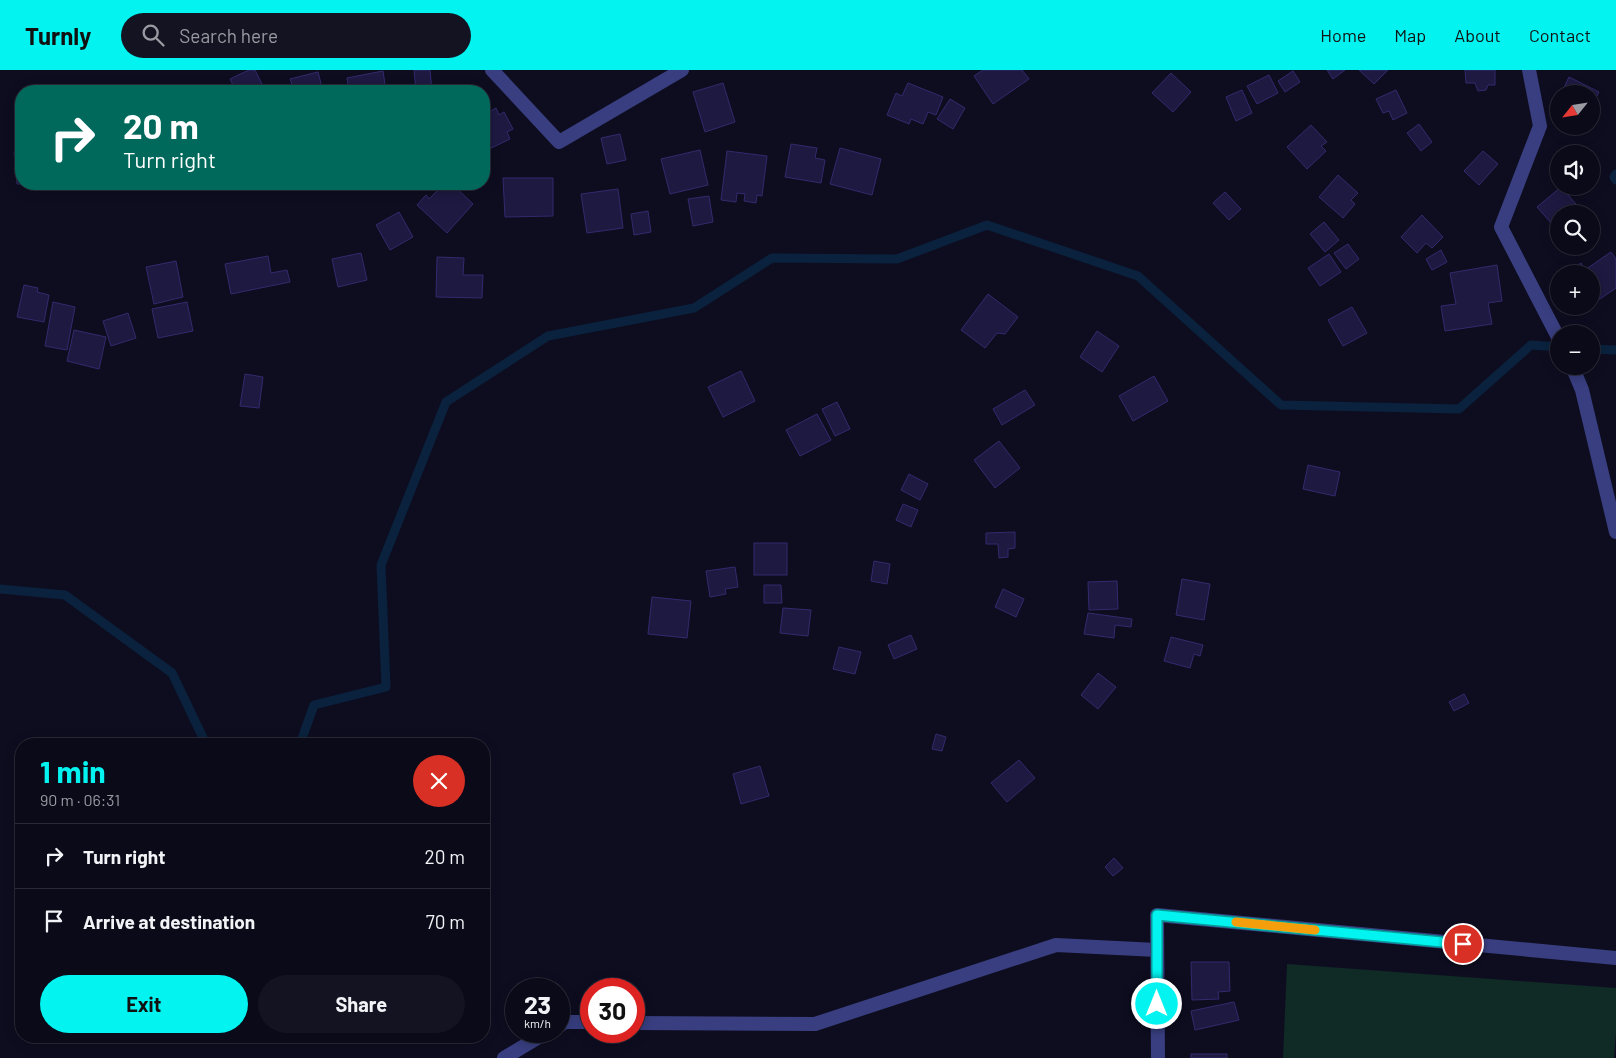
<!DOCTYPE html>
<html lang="en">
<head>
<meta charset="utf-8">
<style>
	:root { --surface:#0a0a18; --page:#131321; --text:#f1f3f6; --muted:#999aa2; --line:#2a2b37; --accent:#03f4f0 }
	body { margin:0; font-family:Barlow,sans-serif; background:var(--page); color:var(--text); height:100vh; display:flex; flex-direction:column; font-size:19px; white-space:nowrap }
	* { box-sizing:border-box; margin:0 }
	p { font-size:16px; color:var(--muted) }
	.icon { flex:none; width:28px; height:28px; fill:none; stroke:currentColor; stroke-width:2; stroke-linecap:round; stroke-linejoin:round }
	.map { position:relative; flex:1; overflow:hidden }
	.panel { position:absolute; left:15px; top:668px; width:475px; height:305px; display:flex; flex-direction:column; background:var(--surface); border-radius:20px; box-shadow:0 2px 12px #0003,0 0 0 1px var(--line) }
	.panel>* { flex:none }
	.guide { position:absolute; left:15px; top:15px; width:475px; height:105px; border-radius:20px; box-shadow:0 2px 12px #0003,0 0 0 1px var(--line); background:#00695c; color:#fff; overflow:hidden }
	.needle { width:32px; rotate:240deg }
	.fabs { position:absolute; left:1550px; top:15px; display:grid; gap:10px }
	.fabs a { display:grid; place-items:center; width:50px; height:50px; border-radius:50%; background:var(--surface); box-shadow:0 2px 12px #0003,0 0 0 1px var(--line); font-size:25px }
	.speed { position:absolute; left:505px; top:908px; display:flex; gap:10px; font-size:25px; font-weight:700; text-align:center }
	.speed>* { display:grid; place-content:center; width:65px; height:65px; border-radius:50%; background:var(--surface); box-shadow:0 2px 12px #0003,0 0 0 1px var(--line); line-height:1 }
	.speed small { font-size:12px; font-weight:400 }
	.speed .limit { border:8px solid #d22; background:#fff; color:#111 }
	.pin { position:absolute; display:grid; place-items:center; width:42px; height:42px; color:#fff; margin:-21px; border:2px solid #fff; border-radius:50%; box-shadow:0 1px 5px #0007 }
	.me { position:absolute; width:55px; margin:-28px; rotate:0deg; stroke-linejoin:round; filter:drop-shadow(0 0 4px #0008) }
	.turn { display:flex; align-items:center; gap:18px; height:105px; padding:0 25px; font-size:22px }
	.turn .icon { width:65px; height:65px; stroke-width:2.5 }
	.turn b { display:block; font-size:35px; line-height:42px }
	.round { display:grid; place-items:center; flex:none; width:52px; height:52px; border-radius:26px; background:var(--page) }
	.head { display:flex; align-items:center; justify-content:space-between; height:85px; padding:0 25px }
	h1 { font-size:30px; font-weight:700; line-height:38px; color:var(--accent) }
	.primary-button { display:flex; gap:10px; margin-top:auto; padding:10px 25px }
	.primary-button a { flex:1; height:58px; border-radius:30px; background:var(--accent); color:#111; font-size:20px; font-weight:700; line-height:58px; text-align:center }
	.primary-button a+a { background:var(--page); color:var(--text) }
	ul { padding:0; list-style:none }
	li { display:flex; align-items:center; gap:15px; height:65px; padding:0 25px; border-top:1px solid var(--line) }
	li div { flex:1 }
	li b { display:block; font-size:19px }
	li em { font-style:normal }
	header { display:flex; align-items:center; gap:30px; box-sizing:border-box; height:70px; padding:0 25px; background:var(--accent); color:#111 }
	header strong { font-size:24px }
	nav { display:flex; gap:28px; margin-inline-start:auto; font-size:18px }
	.search { width:350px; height:45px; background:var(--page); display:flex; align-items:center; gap:12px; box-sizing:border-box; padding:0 18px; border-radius:28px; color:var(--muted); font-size:19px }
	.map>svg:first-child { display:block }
</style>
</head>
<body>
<header>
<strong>Turnly</strong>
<div class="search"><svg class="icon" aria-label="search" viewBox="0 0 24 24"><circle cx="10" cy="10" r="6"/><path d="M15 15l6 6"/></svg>Search here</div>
<nav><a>Home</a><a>Map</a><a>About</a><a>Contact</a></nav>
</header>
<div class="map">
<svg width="1616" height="988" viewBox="0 0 1616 988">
	<rect width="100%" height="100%" fill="#0e0d20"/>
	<path fill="#102a26" d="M1287,894L1616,918V963L1614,988H1283Z"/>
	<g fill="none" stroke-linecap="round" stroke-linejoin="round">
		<g stroke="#0a223d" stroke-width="9">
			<path d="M1616,104L1614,107L1616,110"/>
			<path d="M1591,279L1616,280"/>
			<path d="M0,519L65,525L172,603L206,674"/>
			<path d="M300,674L314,635L386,617L381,495L446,332L548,266L694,238L772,188L897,189L987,155L1138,206L1281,335L1459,339L1531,275L1559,277"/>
		</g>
	</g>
	<g fill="#1d1941" stroke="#312b6d">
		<path d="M249,0H255L264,18L257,21H236L230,9Z"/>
		<path d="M414,0H430L432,21H416Z"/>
		<path d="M983,0H1022L1029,9L993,34L974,6Z"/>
		<path d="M1327,0H1345L1333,9Z"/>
		<path d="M1359,0H1388L1374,14Z"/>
		<path d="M1465,0H1495V15H1488L1486,20L1478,21L1475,13H1466Z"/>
		<path d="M383,1L386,21H349L347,8Z"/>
		<path d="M1293,1L1300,12L1285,22L1278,11Z"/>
		<path d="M318,2L323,21H294L290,9Z"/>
		<path d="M1171,3L1191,22L1173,42L1152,23Z"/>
		<path d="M1269,5L1278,23L1257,34L1247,16Z"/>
		<path d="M1569,7L1599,22L1591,37V24H1561Z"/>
		<path d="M723,13L735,52L705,62L693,22Z"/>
		<path d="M908,13L943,27L936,45L928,42L923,54L911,49L909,54L887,45L896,23L902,26Z"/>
		<path d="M1242,20L1252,43L1236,51L1226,27Z"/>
		<path d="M1396,20L1407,43L1393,50L1389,41L1383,43L1376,29Z"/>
		<path d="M950,29L965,38L953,59L937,49Z"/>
		<path d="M496,38L499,45L504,42L513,59L507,62L510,69L487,80L484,74V45Z"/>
		<path d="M1419,54L1432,72L1421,81L1407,63Z"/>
		<path d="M1311,55L1327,72L1321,76L1326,81L1307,99L1287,77Z"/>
		<path d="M620,64L626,90L607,94L601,68Z"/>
		<path d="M791,74L817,78L815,88L825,90L821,113L785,107Z"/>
		<path d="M840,78L881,89L872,125L830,114Z"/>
		<path d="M700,80L708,115L670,124L661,89Z"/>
		<path d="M21,81V114H24H17L14,82Z"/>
		<path d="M727,81L767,86L762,126L757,125L756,133L744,131L745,124L737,123L736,132L721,130Z"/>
		<path d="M1483,81L1498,94L1479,115L1464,101Z"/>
		<path d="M1338,105L1358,123L1351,130L1355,134L1343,148L1319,127Z"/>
		<path d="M503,108H553V146L505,147Z"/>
		<path d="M444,114H452L473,134L447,163L417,135L426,125L429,129Z"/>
		<path d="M1561,117L1582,141L1579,144H1559V162L1537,137Z"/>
		<path d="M618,119L623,158L587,163L581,124Z"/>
		<path d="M1225,122L1241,139L1229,150L1213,133Z"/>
		<path d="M709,126L713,152L693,156L688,129Z"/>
		<path d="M648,141L651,162L634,165L631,144Z"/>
		<path d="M399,142L413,167L390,180L376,155Z"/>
		<path d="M1422,145L1443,167L1432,178L1426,173L1417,183L1401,167Z"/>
		<path d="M1324,152L1339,170L1325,182L1310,164Z"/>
		<path d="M1348,174L1359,189L1346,199L1334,183Z"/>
		<path d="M1441,180L1447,192L1432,200L1426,189Z"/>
		<path d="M1611,182L1616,189V218L1591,235V204H1566L1581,193L1585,200Z"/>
		<path d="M361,183L367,210L338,217L332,189Z"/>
		<path d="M1329,184L1341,202L1320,216L1308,198Z"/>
		<path d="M268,186L271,203L287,200L290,212L231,224L225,194Z"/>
		<path d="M437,187L464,188L463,205H483L482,228L436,227Z"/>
		<path d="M176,191L183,227L154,234L146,197Z"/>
		<path d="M1497,195L1502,231L1488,233L1492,254L1445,261L1441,236L1456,234L1450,203Z"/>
		<path d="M24,215L38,218L37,222L49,225L44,252L17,247Z"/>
		<path d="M988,224L1018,247L1005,264L997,263L985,278L961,260Z"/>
		<path d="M53,232L75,237L67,280L45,276Z"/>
		<path d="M187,232L193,261L158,268L152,239Z"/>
		<path d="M1352,237L1367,263L1343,276L1328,250Z"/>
		<path d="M128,243L136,268L111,276L103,251Z"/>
		<path d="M74,260L106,267L99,299L67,291Z"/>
		<path d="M1097,261L1119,276L1102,302L1080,287Z"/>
		<path d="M741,301L755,331L723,347L708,317Z"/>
		<path d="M245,304L263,307L259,338L240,336Z"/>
		<path d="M1154,306L1168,331L1133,351L1119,326Z"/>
		<path d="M1025,320L1035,335L1002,355L993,339Z"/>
		<path d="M837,332L850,359L835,366L822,339Z"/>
		<path d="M817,344L831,370L800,386L786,360Z"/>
		<path d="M999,371L1020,398L995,418L974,390Z"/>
		<path d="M1308,395L1340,402L1335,426L1303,419Z"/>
		<path d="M909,404L928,414L920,430L901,420Z"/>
		<path d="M903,434L918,440L911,457L896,450Z"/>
		<path d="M1015,462V478L1008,479V487L999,488L998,474H986V463Z"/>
		<rect x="754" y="473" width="33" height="32"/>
		<path d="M874,491L890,494L887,514L871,511Z"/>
		<path d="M735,497L738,517L725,519L726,524L710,527L706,501Z"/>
		<path d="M1182,509L1210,514L1204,550L1176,545Z"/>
		<path d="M1117,511L1118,539L1089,540L1088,512Z"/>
		<path d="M764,515H781L782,533H764Z"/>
		<path d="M1003,519L1024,529L1016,547L995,537Z"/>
		<path d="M652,527L691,531L687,568L648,564Z"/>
		<path d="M783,538L811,540L808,566L780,563Z"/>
		<path d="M1088,543L1132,549L1131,557L1115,555L1114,568L1084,564Z"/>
		<path d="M911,565L917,579L894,589L888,575Z"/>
		<path d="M1171,567L1203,575L1200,586L1194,584L1190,598L1164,591Z"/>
		<path d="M839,577L861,582L855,604L833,599Z"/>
		<path d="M1098,603L1116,617L1098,639L1081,625Z"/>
		<path d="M1464,624L1469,633L1454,641L1449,632Z"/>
		<path d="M936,664L946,667L942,681L932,679Z"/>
		<path d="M1019,690L1035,708L1007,732L991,713Z"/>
		<path d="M760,696L769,726L741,734L733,704Z"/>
		<path d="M1114,788L1123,798L1113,806L1105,797Z"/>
		<path d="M1191,892H1229L1230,921L1218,922L1219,929L1192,930Z"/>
		<path d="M1234,932L1239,950L1195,960L1191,941Z"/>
		<rect x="1191" y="984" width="36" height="4"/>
	</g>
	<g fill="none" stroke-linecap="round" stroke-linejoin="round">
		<g stroke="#383e7f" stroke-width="14">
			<path d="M492,0L559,72L682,0"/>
			<path d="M1529,0L1540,56L1501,157L1559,269"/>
			<path d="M1572,296L1582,320L1616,462"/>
			<path d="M634,953L815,954L1056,875L1157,880"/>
			<path d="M559,956L565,952H591"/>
			<path d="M504,988L549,961"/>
			<path d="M1158,988L1157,845L1616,888"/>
		</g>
	</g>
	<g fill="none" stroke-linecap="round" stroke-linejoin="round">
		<g stroke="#029f9c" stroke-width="12">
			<path id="route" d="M1157,934V845L1463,874"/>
		</g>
		<use href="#route" stroke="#03f4f0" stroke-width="9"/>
		<path stroke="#f59e0b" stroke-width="9" d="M1236,852L1315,860"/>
	</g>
</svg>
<div class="fabs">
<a><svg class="needle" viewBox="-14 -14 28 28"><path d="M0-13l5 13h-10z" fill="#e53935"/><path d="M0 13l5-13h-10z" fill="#999aa2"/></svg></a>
<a><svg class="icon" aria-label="sound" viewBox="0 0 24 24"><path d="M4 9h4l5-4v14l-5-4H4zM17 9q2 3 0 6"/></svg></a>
<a><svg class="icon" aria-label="search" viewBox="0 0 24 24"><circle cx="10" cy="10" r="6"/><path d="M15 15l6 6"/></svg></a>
<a>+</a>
<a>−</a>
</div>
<div class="speed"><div>23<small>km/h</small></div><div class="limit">30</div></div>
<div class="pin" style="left:1463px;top:874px;background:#d93025"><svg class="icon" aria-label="arrive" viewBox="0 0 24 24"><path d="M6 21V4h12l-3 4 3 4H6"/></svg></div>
<svg class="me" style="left:1157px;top:934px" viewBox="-20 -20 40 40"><circle r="17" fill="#03f4f0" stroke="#fff" stroke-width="3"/><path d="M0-11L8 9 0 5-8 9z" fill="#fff"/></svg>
<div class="guide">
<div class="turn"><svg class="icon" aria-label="right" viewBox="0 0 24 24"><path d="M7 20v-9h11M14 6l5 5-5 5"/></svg><div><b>20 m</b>Turn right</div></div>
</div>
<section class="panel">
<div class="head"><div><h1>1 min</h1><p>90 m · 06:31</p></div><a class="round" style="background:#d93025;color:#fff"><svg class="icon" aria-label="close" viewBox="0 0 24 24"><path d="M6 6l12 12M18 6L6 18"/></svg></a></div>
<ul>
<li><svg class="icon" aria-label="right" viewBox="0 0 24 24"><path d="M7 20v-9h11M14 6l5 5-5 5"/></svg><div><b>Turn right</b></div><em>20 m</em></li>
<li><svg class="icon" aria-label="arrive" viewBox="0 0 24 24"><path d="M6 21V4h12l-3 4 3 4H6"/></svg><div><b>Arrive at destination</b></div><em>70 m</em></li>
</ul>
<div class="primary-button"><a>Exit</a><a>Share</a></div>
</section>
</div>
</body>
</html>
